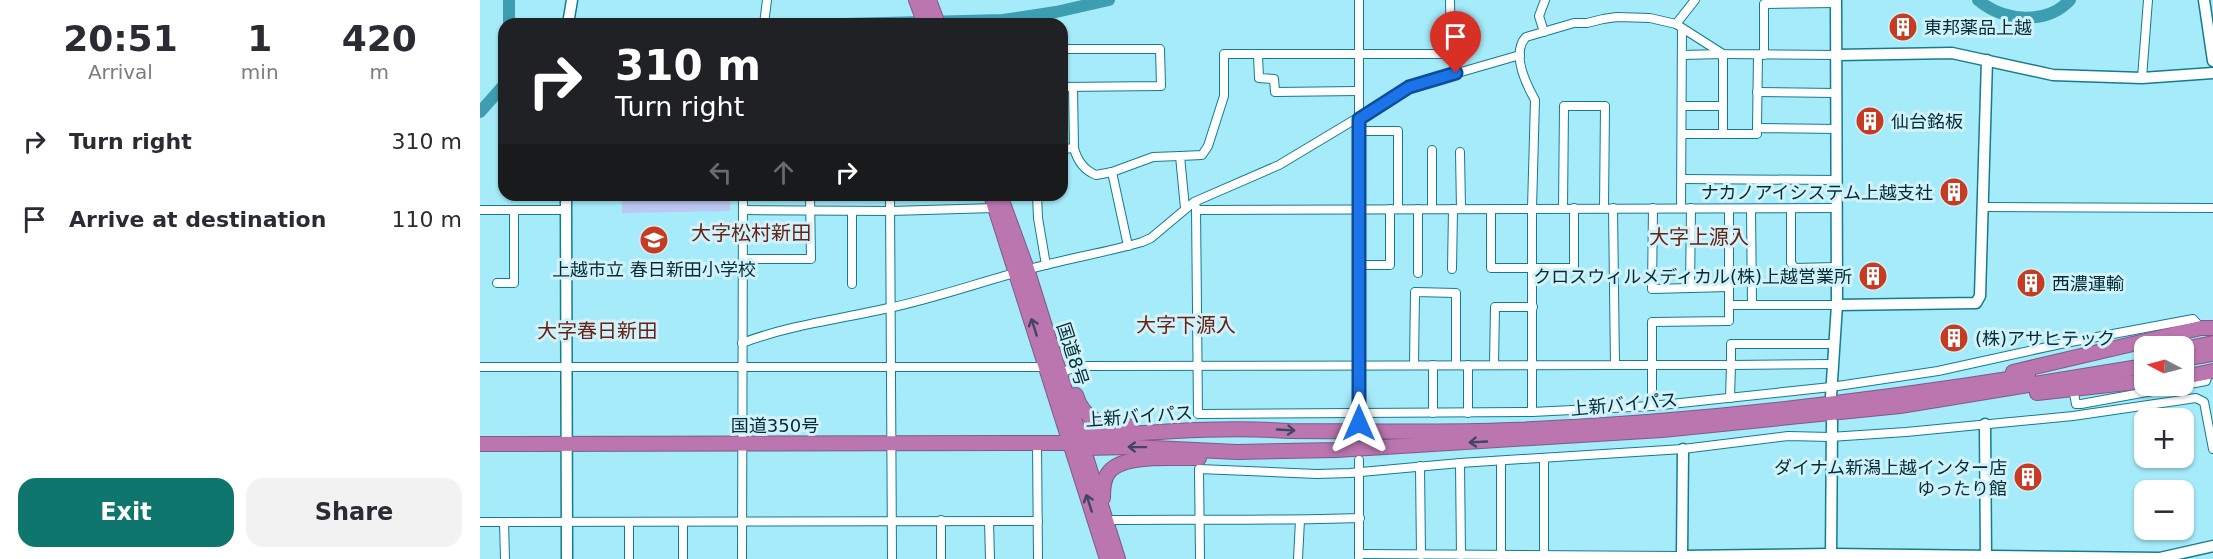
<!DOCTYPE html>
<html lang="en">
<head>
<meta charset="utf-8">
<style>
	:root { --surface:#fff; --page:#f2f2f3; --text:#2b2b33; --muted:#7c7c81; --accent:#0f766e }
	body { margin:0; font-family:"DejaVu Sans","Noto Sans JP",sans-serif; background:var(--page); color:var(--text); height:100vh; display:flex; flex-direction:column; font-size:22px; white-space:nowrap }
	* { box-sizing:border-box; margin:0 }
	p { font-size:20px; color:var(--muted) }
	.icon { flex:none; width:33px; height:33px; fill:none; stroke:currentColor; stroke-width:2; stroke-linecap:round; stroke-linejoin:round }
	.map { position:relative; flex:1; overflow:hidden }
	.sheet { display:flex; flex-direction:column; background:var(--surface); width:480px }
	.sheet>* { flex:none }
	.banner { position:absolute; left:18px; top:18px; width:570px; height:183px; border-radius:18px; box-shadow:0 2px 4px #0004; background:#202124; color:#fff; overflow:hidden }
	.needle { width:39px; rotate:276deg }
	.tools { position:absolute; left:1654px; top:336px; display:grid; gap:12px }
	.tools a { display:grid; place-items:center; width:60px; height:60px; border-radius:12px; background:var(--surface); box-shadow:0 2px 4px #0004; font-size:30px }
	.pin { position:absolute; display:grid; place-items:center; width:51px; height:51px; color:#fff; margin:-62px -26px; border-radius:50% 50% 50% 0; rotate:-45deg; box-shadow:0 0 6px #0007 }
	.pin .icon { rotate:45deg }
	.me { position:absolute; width:66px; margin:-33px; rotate:0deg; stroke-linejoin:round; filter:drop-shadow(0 0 4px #0008) }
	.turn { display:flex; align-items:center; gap:21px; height:126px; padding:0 18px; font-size:27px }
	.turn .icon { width:78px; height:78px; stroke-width:2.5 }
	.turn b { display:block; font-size:42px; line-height:51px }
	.lanes { display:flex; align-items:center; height:57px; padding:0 18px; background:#0003; justify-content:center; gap:30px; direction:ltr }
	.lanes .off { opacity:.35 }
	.eta { display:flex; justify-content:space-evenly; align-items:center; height:102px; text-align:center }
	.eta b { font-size:36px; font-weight:800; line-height:42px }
	.button { display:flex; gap:12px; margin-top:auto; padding:12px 18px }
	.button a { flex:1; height:69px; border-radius:18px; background:var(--accent); color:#fff; font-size:24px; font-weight:800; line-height:69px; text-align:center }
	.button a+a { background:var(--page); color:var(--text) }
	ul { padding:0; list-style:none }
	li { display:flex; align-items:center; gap:18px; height:78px; padding:0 18px }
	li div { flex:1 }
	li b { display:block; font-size:22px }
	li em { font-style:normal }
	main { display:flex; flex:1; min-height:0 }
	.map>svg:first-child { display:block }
</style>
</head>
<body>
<main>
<section class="sheet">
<div class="eta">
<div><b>20:51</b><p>Arrival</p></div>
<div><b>1</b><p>min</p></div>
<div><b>420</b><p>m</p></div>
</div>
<ul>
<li><svg class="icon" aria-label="right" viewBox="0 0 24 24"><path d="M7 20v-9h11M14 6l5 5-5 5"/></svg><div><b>Turn right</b></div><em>310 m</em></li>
<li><svg class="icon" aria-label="arrive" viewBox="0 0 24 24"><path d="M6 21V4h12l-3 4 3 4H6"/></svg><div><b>Arrive at destination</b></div><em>110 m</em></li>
</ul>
<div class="button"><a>Exit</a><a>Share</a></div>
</section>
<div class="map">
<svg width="1733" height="559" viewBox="0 0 1733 559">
	<rect width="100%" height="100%" fill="#a6ebfa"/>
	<path fill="#bcc8f2" d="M142,195H250V211L142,213Z"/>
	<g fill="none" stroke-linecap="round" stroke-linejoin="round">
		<g stroke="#3c9eb0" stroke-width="12">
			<path d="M29,0V24"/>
			<path d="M1498,0C1524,22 1567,25 1590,0"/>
			<path d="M365,24L523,20L576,12L629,0"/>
			<path d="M0,112L24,85"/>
		</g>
		<g stroke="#137c8d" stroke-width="10">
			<g id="street">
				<path d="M879,0V423"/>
				<path d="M970,0L971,54"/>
				<path d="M284,24L287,0"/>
				<path d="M1196,24L1215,0"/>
				<path d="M1064,32L1059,16L1065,0"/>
				<path d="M582,49H680L681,86L582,87"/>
				<path d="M778,55L779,78L794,79L795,92L878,91"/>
				<path d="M1202,55L1243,54V134"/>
				<path d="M1284,55V4L1356,3"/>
				<path d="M1357,55L1243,54L1196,24L1170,18L1137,17L1123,19L1107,23H1094L1046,37C1031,53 1046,84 1055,100L1052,208V412L1172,406L1351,387L1458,371L1585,343L1713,319L1721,328"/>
				<path d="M1662,78L1668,0"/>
				<path d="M1277,92L1356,93"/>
				<path d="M1202,106H1242"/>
				<path d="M1277,128L1278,55"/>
				<path d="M879,131H918V209"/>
				<path d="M1202,134H1277V128L1357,129"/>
				<path d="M594,148C597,160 604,170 616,175L632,172L673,157L700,156"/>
				<path d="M582,149L594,148L593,88"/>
				<path d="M952,150V209"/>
				<path d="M980,152L981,209"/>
				<path d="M632,172L648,246"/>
				<path d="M1202,179L1356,180"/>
				<path d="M410,195L412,559"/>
				<path d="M557,195L558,218L566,265"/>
				<path d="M716,207L718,414L1052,412"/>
				<path d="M1503,207L1733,208"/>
				<path d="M705,208L700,156L722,155L728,146L744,96V54H971L977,73"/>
				<path d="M1083,208L1084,106H1125L1124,208"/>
				<path d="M1173,208L1172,289L1249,287"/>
				<path d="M1201,208L1202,29"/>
				<path d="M1011,209V268H1094V208"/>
				<path d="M1271,209L1272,305"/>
				<path d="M1311,209V263L1315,268L1356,267"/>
				<path d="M0,210H87"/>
				<path d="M263,210L410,211L515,208"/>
				<path d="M717,210L1356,208"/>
				<path d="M263,259H331L330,195"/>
				<path d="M879,265H910V209"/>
				<path d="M972,269L973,209"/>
				<path d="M938,273V209"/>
				<path d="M17,283H34V210"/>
				<path d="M372,284V211"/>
				<path d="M1210,288L1211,208"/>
				<path d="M1249,305H1357"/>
				<path d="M262,343C310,325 360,319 409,308C456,298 500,282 546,270C584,259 624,253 662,242L671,238L714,202L799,165L929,87L1040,55"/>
				<path d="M1352,364L1251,365V344H1354"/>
				<path d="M934,365L935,292L976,293V365"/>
				<path d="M988,365V413"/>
				<path d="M1014,365L1015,307H1053"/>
				<path d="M1135,365H1251L1250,398"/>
				<path d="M0,367H567"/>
				<path d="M581,373L597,366L1135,365L1133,208"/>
				<path d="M1704,385L1726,381L1728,373"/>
				<path d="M1594,394L1596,404H1601L1700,386"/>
				<path d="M1172,406V322L1249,321V209"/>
				<path d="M953,413V365"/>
				<path d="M557,443L558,559"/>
				<path d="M1064,458V559"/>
				<path d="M879,460V557"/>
				<path d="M1021,461V559"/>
				<path d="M980,463L981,555"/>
				<path d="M940,466L941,555"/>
				<path d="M461,520V559"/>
				<path d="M627,520C712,519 796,521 880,518"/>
				<path d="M509,521L510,559"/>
				<path d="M0,522L558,521"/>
				<path d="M24,522L25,559"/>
				<path d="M203,522V559"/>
				<path d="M879,554L1202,556V559"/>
				<path d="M149,559V522"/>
				<path d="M262,559L263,195"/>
				<path d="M720,559L719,469L837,474L870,473L980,463L1203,449L1308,436L1350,437L1426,432L1593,416L1716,398L1724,402L1733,449"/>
				<path d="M818,559L820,520"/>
			</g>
		</g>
		<g stroke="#137c8d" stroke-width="13">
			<g id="secondary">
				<path d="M1724,0L1733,61"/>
				<path d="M88,24L92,0"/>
				<path d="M1357,55L1472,53L1573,75L1662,78L1733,73"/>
				<path d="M86,195L87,559"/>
				<path d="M1357,305L1496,303L1500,296L1507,60"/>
				<path d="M1351,396L1357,305L1356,0"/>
				<path d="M1505,424L1506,559"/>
				<path d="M1203,449L1202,556L1351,554L1680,558L1733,546"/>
				<path d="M1351,559L1352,422"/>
			</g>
		</g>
		<g stroke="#7b5c85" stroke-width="16">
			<g id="highway">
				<path d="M436,0L445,24"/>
				<path d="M449,0L458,24"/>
				<path d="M511,195L627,559"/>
				<path d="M520,195L547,269L638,559"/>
				<path d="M1704,349L1733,343"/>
				<path d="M1704,359L1733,354"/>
				<path d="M1533,372L1721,328H1733"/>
				<path d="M1704,377L1733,371"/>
				<path d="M1557,393L1665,381"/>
				<path d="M596,395C604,421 623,426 648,426"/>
				<path d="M590,443L600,437C670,433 739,426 809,431C883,431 957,433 1032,430C1203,423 1378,403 1548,376"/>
				<path d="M0,444L557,443H590L603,448L653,447L757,452L856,450L1182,430L1420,406L1665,366"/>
				<path d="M623,498C623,489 623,479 629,472C644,453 697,459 719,458"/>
			</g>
		</g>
		<use href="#street" stroke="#fff" stroke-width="8"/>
		<use href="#secondary" stroke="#fff" stroke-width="10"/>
		<use href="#highway" stroke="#bb76b0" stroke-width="14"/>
	</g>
	<defs><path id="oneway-shaft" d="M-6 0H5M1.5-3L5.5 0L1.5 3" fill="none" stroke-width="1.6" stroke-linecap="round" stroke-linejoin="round" transform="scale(1.5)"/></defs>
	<g stroke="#43465f">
		<use href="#oneway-shaft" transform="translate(554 327) rotate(-108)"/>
		<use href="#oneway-shaft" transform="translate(806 430) rotate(3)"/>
		<use href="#oneway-shaft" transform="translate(998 442) rotate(177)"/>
		<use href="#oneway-shaft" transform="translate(657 447) rotate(-179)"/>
		<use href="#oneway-shaft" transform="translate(609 503) rotate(-108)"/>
	</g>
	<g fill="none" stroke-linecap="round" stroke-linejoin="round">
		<g stroke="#114b97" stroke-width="15">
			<path id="route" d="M879,423V119L929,87L976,73"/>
		</g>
		<use href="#route" stroke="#1a73e8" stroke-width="10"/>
	</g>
	<defs>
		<g id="building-disc" transform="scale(1.5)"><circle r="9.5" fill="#c63b22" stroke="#d1f2fa"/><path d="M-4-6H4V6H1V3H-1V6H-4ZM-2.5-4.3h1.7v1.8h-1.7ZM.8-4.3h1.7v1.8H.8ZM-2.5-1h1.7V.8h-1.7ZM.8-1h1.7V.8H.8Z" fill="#fff"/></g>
		<g id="school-disc" transform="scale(1.5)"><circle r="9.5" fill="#c63b22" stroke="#d1f2fa"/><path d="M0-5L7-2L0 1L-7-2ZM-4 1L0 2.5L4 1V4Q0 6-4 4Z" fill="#fff"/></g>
	</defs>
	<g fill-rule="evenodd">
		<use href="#building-disc" x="1423" y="27"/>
		<use href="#building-disc" x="1390" y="121"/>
		<use href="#building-disc" x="1474" y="192"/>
		<use href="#school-disc" x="174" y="240"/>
		<use href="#building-disc" x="1393" y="276"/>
		<use href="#building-disc" x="1551" y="283"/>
		<use href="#building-disc" x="1474" y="338"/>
		<use href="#building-disc" x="1548" y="477"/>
	</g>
	<g text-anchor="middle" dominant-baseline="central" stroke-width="6" stroke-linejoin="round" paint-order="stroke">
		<g font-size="18" fill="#032c34" stroke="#d1f2fa" text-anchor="start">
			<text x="1444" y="27">東邦薬品上越</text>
			<text x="1411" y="121">仙台銘板</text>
			<text x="1453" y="192" text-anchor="end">ナカノアイシステム上越支社</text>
			<text x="174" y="269" text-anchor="middle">上越市立 春日新田小学校</text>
			<text x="1372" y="276" text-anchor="end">クロスウィルメディカル(株)上越営業所</text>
			<text x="1572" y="283">西濃運輸</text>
			<text x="1495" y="338">(株)アサヒテック</text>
			<text x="1527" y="467" text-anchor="end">ダイナム新潟上越インター店<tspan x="1527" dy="21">ゆったり館</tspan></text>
		</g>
		<g font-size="18" fill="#032c34" stroke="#d1f2fa">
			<text transform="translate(593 354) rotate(72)">国道8号</text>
			<text transform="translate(1144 404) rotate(-5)">上新バイパス</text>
			<text transform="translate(659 416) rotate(-4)">上新バイパス</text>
			<text x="295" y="425">国道350号</text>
		</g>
		<g font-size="20" fill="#652215" stroke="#d1f2fa">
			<text x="271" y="233">大字松村新田</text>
			<text x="1219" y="237">大字上源入</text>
			<text x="706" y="325">大字下源入</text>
			<text x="117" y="331">大字春日新田</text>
		</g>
	</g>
</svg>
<div class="tools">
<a><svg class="needle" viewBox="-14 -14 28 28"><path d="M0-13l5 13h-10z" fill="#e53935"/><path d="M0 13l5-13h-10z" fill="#7c7c81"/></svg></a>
<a>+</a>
<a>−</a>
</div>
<div class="pin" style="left:976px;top:73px;background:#d93025"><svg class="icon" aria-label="arrive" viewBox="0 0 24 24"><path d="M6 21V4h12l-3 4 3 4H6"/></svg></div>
<svg class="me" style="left:879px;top:423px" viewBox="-20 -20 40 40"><path d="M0-17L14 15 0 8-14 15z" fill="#1a73e8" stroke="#fff" stroke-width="4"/></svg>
<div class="banner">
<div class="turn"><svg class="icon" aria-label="right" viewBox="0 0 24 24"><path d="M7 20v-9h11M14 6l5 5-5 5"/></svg><div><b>310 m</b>Turn right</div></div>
<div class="lanes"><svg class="icon off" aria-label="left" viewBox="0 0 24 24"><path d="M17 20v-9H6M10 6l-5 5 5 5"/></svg><svg class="icon off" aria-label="ahead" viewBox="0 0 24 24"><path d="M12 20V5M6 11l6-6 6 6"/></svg><svg class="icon" aria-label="right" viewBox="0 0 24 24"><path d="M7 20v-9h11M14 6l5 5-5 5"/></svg></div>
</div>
</div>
</main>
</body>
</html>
